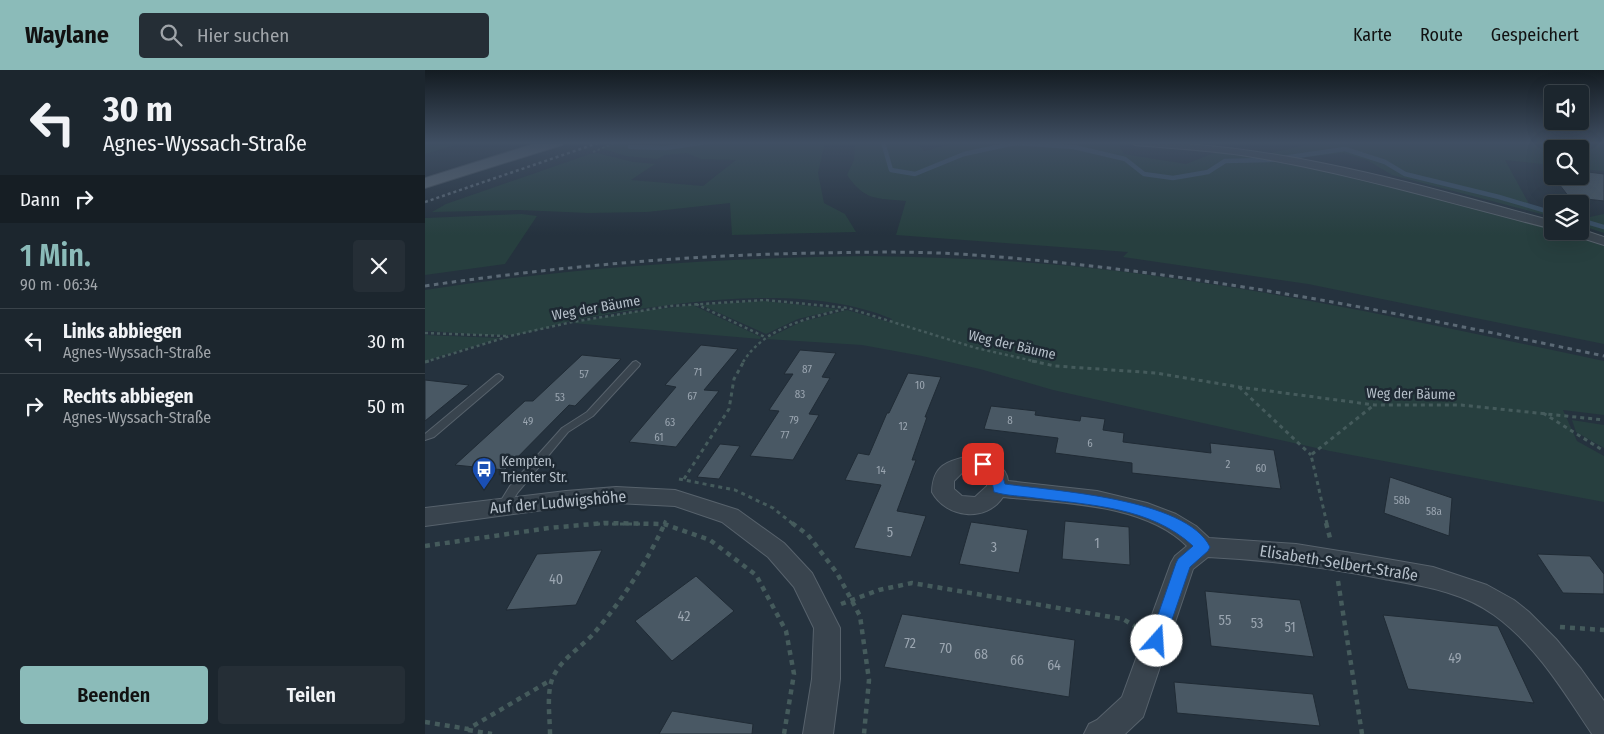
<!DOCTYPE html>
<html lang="de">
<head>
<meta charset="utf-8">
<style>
	:root { --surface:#1c262e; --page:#252e36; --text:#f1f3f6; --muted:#a0a5aa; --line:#3a434a; --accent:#8bbbb9 }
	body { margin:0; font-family:"Fira Sans Condensed",sans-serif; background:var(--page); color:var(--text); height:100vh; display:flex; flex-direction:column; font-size:19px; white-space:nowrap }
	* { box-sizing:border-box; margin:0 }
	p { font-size:16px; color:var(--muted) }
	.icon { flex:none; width:28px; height:28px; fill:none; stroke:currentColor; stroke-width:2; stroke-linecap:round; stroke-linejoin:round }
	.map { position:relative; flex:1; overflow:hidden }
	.details { display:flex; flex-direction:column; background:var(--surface); width:425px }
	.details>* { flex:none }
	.banner { background:#1c262e; color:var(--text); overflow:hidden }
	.buttons { position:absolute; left:1119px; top:15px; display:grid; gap:10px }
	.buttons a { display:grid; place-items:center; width:45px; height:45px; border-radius:5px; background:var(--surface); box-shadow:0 5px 20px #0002,0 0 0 1px var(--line); font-size:25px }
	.pin { position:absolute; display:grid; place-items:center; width:42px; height:42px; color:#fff; margin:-21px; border-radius:10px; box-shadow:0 2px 8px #0006 }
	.me { position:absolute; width:55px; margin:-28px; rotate:19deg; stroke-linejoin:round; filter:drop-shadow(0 0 4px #0008) }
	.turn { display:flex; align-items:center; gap:18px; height:105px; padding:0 20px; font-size:22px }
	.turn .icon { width:65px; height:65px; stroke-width:2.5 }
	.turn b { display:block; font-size:35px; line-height:42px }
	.then { display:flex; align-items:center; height:48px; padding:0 20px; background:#0003; gap:10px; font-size:19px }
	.round { display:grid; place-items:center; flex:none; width:52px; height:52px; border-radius:5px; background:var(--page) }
	.summary { display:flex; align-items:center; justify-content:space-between; height:85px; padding:0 20px }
	h1 { font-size:30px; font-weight:600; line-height:38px; color:var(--accent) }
	.action { display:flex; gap:10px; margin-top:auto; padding:10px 20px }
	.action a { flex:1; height:58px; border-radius:5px; background:var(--accent); color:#111; font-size:20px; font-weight:600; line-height:58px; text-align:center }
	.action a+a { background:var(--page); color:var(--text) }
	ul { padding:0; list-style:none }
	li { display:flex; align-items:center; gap:15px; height:65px; padding:0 20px; border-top:1px solid var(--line) }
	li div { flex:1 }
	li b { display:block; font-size:19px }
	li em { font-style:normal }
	header { display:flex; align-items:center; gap:30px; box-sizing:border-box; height:70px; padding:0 25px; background:var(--accent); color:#111 }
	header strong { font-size:24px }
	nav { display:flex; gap:28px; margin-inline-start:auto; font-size:18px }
	.search { width:350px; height:45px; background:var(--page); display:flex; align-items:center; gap:12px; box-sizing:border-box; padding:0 18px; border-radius:5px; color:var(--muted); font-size:19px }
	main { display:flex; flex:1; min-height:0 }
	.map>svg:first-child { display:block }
</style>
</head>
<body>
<header>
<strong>Waylane</strong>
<div class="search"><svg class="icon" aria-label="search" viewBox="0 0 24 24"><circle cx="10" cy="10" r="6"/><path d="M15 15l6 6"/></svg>Hier suchen</div>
<nav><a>Karte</a><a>Route</a><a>Gespeichert</a></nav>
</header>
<main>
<section class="details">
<div class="banner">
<div class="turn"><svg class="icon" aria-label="left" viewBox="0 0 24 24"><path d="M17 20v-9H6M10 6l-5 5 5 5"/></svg><div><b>30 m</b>Agnes-Wyssach-Straße</div></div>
<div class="then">Dann<svg class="icon" aria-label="right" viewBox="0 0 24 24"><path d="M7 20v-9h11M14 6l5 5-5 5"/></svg></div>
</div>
<div class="summary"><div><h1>1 Min.</h1><p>90 m · 06:34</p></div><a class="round"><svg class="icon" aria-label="close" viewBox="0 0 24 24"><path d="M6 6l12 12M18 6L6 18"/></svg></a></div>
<ul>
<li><svg class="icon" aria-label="left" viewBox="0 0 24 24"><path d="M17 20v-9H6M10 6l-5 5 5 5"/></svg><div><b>Links abbiegen</b><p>Agnes-Wyssach-Straße</p></div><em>30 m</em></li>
<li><svg class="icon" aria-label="right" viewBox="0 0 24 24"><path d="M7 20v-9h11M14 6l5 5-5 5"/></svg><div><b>Rechts abbiegen</b><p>Agnes-Wyssach-Straße</p></div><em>50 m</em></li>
</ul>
<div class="action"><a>Beenden</a><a>Teilen</a></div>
</section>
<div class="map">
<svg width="1179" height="664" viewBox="0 0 1179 664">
	<rect width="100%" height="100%" fill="#25323e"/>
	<g fill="#273f3f">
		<path d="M0,72H40L0,84Z"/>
		<path d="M190,72H400L393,103L399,133L420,144L431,162L307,165L305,133L222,142L163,143L94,140L7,142L21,134L165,84L172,83L208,92L230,94L206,110L278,116L311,90L276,89L262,83L240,85L232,89L201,86L175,78Z"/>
		<path d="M419,72H491L499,81L535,72H685L693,73L699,84L761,94L794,81L852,91L982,120L1108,154L1179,176V274L883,214L698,187L703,182L471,165L481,131C451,128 440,131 422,105L429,90L430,75Z"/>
		<path d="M895,72H1179V101L1155,99V79H1128L1127,95L1080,90L1104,134L1127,141V145L1124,146L967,105L942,90L918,83L866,89L841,84Z"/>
		<path d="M97,144L112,146L80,194L0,205V148Z"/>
		<path d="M1179,144V163L1155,155V149Z"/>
		<path d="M444,186C512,187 580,190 647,196C826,214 1003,254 1179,291V345L1138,340L1152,371L1179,386V432L905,381L628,320L555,299L497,286L437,275L341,269L376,252L422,240L464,252L467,249C379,212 250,232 157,249C135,252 103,265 83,265C56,266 27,262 0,261V220C148,197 294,188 444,186Z"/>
		<path d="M339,231L415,239L373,249L341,264L276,235Z"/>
		<path d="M268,235L336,267L335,269L147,253L208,242Z"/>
		<path d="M0,265L76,268L0,291Z"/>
		<path d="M1147,350L1179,355V378L1151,362Z"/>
	</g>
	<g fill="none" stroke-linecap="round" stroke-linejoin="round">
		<g stroke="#395065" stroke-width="4.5">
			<path d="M458,72L466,100L490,104L539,84L590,73L649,77L700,89L719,104L748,108L783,102L800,91L844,90L920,79L960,92L980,104L1074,127L1128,143"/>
			<path d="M205,77L241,78L282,72"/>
			<path d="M1155,150L1179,157"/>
		</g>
	</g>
	<g fill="#495864" stroke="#202b35">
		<path d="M1155,101L1179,104V131L1144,127L1128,106H1155Z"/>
		<path d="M276,275L313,279L279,320L294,321L251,377L204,372L251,317L240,315Z"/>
		<path d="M375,280L411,283L397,307L405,308L384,344L394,345L368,390L325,386L354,341L344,340L368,304H359Z"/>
		<path d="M157,285L196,289L150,336L144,335L80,400L30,395L100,331H108Z"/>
		<path d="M483,303L516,307L500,347H502L487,390H491L472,441L501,446L486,487L429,478L456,415L420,410L433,383L444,385L462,343H464Z"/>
		<path d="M0,310L44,315L0,351Z"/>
		<path d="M566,336L611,341L610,345L655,351L656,346L680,349L678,360L699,363L698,372L786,383L785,373L849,380L856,419L707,403V393L630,383L633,368L559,359Z"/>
		<path d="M295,374L315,376L294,409L272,407Z"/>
		<path d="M965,407L1027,428L1024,466L959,443Z"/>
		<path d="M640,451L704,457L705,495L637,489Z"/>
		<path d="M546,452L603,460L594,503L534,494Z"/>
		<path d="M177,480L151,535L81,540L112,484Z"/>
		<path d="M1112,484L1165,486L1179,504V524L1138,523Z"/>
		<path d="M271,506L309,541L247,591L210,551Z"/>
		<path d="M780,521L875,530L889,587L786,576Z"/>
		<path d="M477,544L650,570L644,627L459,597Z"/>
		<path d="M958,545L1073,556L1109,633L983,619Z"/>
		<path d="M749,612L888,624L895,656L752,643Z"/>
		<path d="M247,641L328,654L327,664H234Z"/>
	</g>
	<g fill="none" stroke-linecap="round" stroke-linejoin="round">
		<g stroke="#57626c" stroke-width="2">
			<g id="service">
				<path d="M211,291L215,294L214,296L168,346L143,362L93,422L81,440L77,441L73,440L72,437L85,416L137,358L162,342L208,292Z"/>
				<path d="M74,304L78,307L77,309L9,367L0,370V364L71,305Z"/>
			</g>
		</g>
		<g stroke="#57626c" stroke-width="2">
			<g id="minor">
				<path d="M705,72C849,72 989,114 1128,151V159C1024,133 922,102 816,85C781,80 745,78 710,75Z"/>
				<path d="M1155,159L1179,167V175L1144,164L1143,161H1155Z"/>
				<path d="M548,385C562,390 581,393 583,411L672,421L722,433L751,444L771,456L784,468L871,474L939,485L1008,497L1062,515L1089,530L1104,542L1131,569L1156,599L1179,631V664H1167C1139,622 1111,575 1069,545C1036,521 997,516 959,509C900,497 842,490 783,487L768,499L718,647L700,664H659L664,654L672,650L697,627L746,493L750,486L762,476C719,433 635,433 578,427C561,453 521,448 507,422C508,393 524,391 548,385ZM547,401L558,404L562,409V416L550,427L537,426L529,419V411L537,403Z"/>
				<path d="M191,417L250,420L313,440L359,473L387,503L415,558V609L408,664H378L387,609L389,558L369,517L343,487L297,452L250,436L191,433L141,437L0,456V438L141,421Z"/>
			</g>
		</g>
		<g stroke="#424d57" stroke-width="2">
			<path id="primary" d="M115,72H139L137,75L0,118V108Z"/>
		</g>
		<path stroke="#455b5c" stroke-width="2" stroke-dasharray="2.5 2.5" stroke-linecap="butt" d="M168,82L192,72"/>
		<g stroke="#455b5c" stroke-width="2.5" stroke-dasharray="3 3" stroke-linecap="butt">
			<path d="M271,234L340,267"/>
			<path d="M0,263L81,266"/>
			<path d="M0,292L85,266L147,252L246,236L340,230L423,238L551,278L613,292"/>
			<path d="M318,292C340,257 383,248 420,239"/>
		</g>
		<g stroke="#455b5c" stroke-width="3" stroke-dasharray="4 4" stroke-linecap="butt">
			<path d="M607,291L630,296L731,303L814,317L950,335H1036L1179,350"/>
			<path d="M0,292L4,291"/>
			<path d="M814,317L886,385"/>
			<path d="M1118,343L1179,381"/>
			<path d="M254,409L310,420L348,438L368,454"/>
			<path d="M259,409L304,339L309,309L319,291"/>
			<path d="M171,454H225"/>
			<path d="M239,454L242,447"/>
			<path d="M902,454L886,385L949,335"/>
		</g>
		<g stroke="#455b5c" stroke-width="4.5" stroke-dasharray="5 5" stroke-linecap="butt">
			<path d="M367,453L383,465L412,503L435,546L444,610L439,664"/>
			<path d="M901,453L905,468"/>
			<path d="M0,476L124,458L179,453L239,454L285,470L331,505L361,561L369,604L359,664"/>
			<path d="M913,511L937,664"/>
			<path d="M416,534L454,520L487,513L698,549L711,557"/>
			<path d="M1135,557L1179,560"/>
			<path d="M0,652L43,659L126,610"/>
			<path d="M43,660L67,664"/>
			<path d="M125,664C125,647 121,623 128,607C137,588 157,577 170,562C198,529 222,492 240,453"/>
		</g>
		<use href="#service" fill="#39444e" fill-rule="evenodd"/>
		<use href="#minor" fill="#39444e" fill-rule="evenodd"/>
		<use href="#primary" fill="#57636e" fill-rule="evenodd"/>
		<path stroke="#5b6975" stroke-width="2.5" stroke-dasharray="3 3" stroke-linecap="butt" d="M0,132L176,72"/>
		<path stroke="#5b6975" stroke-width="3" stroke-dasharray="4.5 4.5" stroke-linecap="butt" d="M0,216C130,197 261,185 393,183C445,182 496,181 548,185C761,200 970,242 1179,286"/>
	</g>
	<linearGradient id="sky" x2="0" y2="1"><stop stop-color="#141c22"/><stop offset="0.44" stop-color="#404f63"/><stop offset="1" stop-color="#404f63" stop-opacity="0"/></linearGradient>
	<rect width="1179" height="165" fill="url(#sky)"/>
	<path fill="#1a73e8" stroke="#114b97" d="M558,390L576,400L580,414C629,421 761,428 785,477L783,481L765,497L738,576L732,578L726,576L724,571L751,493L753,489L768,476C726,437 665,435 610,428C597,426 582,426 569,422L566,407L551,394L553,391Z"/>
	<defs>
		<g id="bus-pin" transform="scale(1.25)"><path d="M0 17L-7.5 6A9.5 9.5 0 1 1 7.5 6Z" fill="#1a4fb4" stroke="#1e2933"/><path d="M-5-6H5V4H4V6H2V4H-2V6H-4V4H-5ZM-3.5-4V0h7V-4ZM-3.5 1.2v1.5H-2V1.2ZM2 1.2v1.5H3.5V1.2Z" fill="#fff"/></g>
	</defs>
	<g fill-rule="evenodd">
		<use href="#bus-pin" x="59" y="399"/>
	</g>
	<g text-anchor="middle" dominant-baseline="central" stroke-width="5" stroke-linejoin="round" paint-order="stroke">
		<g font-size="11" fill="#9aa5b0">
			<text x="382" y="299">87</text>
			<text x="273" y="302">71</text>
			<text x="159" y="304">57</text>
			<text x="495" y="315">10</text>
			<text x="375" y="324">83</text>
			<text x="267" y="326">67</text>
			<text x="135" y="327">53</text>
			<text x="369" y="350">79</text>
			<text x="585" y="350">8</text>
			<text x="103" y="351">49</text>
			<text x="245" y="352">63</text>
			<text x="478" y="356">12</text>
			<text x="360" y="365">77</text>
			<text x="234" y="367">61</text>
			<text x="665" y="373">6</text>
			<text x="803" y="394">2</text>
			<text x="836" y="398">60</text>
			<text x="456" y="400">14</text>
			<text x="977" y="430">58b</text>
			<text x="1009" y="441">58a</text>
		</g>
		<g font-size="14" fill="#b5bfc9" stroke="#1e2933">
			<text transform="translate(171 238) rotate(-10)">Weg der Bäume</text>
			<text transform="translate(587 275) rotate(13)">Weg der Bäume</text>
			<text transform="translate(986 324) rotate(1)">Weg der Bäume</text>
		</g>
		<g font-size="14" fill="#b5bfc9" stroke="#1e2933" text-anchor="start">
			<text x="76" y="391">Kempten,<tspan x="76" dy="16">Trienter Str.</tspan></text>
		</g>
		<g font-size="14" fill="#9aa5b0">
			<text x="465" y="462">5</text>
			<text x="672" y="473">1</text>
			<text x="569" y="477">3</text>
			<text x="131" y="509">40</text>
			<text x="259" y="546">42</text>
			<text x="800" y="550">55</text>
			<text x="832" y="553">53</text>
			<text x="865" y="557">51</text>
			<text x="485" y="573">72</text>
			<text x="521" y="578">70</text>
			<text x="556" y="584">68</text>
			<text x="1030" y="588">49</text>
			<text x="592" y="590">66</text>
			<text x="629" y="595">64</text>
		</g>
		<g font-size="16" fill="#b5bfc9" stroke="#1e2933">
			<text transform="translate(133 432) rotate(-5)">Auf der Ludwigshöhe</text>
			<text transform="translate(914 493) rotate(9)">Elisabeth-Selbert-Straße</text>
		</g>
	</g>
</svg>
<div class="buttons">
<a><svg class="icon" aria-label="sound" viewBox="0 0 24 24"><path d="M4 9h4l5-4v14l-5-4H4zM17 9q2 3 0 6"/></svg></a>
<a><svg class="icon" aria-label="search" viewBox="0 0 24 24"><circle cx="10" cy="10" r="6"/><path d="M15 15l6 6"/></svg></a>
<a><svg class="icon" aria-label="layers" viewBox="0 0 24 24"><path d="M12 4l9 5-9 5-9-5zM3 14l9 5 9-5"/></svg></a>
</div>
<div class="pin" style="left:558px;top:394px;background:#d93025"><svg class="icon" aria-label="arrive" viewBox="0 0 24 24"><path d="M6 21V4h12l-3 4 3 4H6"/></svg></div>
<svg class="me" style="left:732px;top:571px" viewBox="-20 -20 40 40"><circle r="19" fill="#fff"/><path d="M0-13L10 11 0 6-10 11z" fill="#1a73e8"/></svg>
</div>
</main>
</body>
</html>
